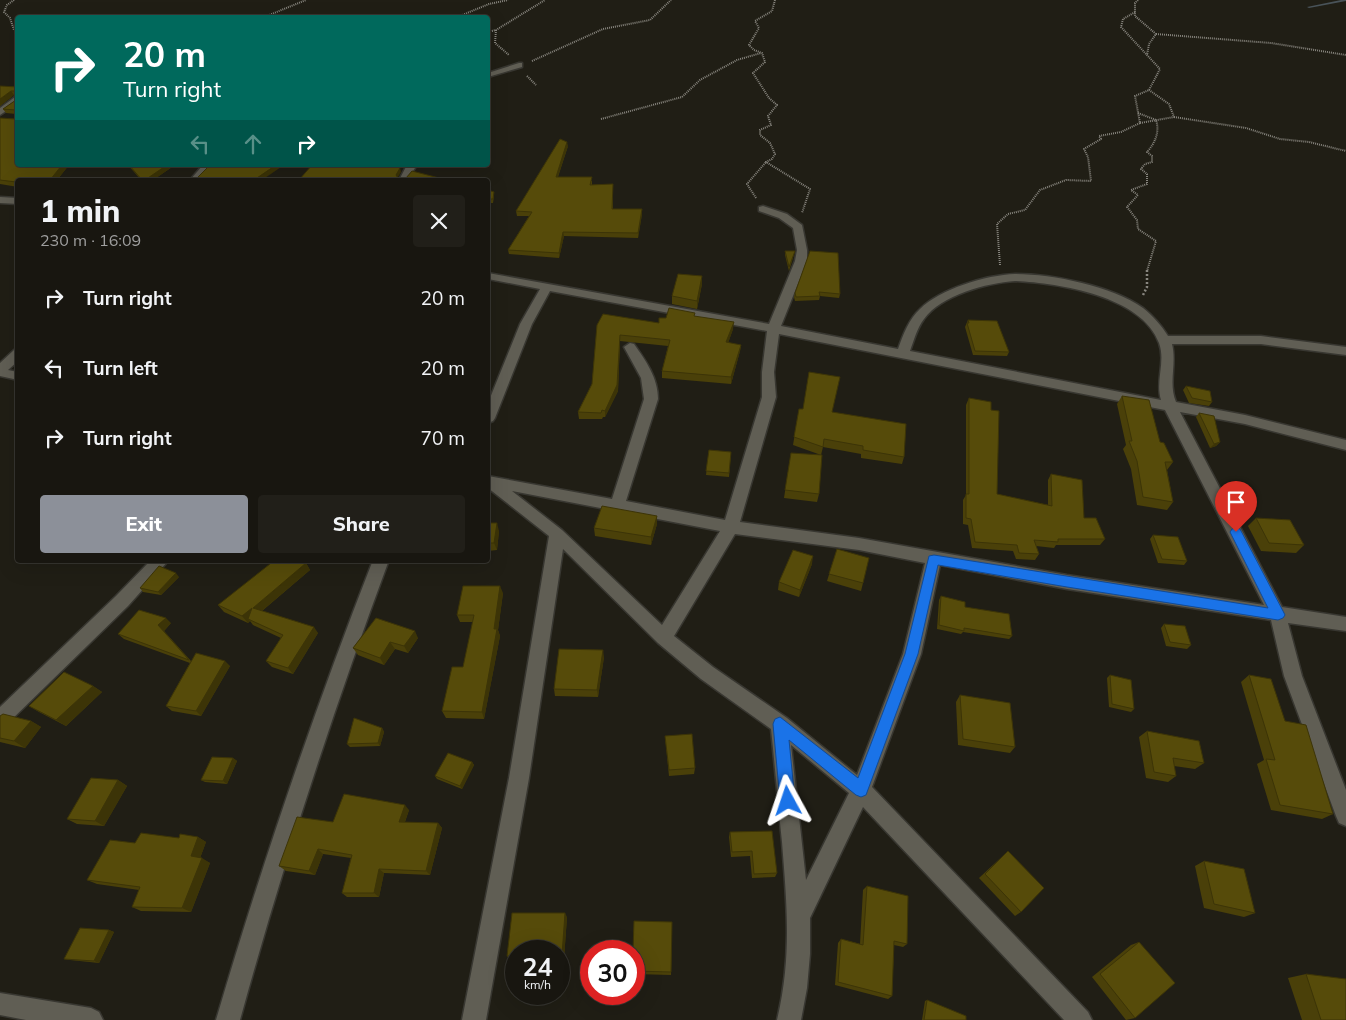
<!DOCTYPE html>
<html lang="en">
<head>
<meta charset="utf-8">
<style>
	:root { --surface:#181610; --page:#211f19; --text:#f1f3f6; --muted:#9f9f9f; --line:#363530; --accent:#8c9099 }
	body { margin:0; font-family:Mulish,sans-serif; background:var(--page); color:var(--text); height:100vh; display:flex; flex-direction:column; font-size:19px; white-space:nowrap }
	* { box-sizing:border-box; margin:0 }
	p { font-size:16px; color:var(--muted) }
	.icon { flex:none; width:28px; height:28px; fill:none; stroke:currentColor; stroke-width:2; stroke-linecap:round; stroke-linejoin:round }
	.map { position:relative; flex:1; overflow:hidden }
	.panel { position:absolute; left:15px; top:178px; width:475px; height:385px; display:flex; flex-direction:column; background:var(--surface); border-radius:5px; box-shadow:0 5px 20px #0002,0 0 0 1px var(--line) }
	.panel>* { flex:none }
	.top-card { position:absolute; left:15px; top:15px; width:475px; height:152px; border-radius:5px; box-shadow:0 5px 20px #0002,0 0 0 1px var(--line); background:#00695c; color:#fff; overflow:hidden }
	.speed { position:absolute; left:505px; top:940px; display:flex; gap:10px; font-size:25px; font-weight:700; text-align:center }
	.speed>* { display:grid; place-content:center; width:65px; height:65px; border-radius:50%; background:var(--surface); box-shadow:0 5px 20px #0002,0 0 0 1px var(--line); line-height:1 }
	.speed small { font-size:12px; font-weight:400 }
	.speed .limit { border:8px solid #d22; background:#fff; color:#111 }
	.pin { position:absolute; display:grid; place-items:center; width:42px; height:42px; color:#fff; margin:-51px -21px; border-radius:50% 50% 50% 0; rotate:-45deg; box-shadow:0 0 5px #0007 }
	.pin .icon { rotate:45deg }
	.me { position:absolute; width:55px; margin:-28px; rotate:355deg; stroke-linejoin:round; filter:drop-shadow(0 0 4px #0008) }
	.turn { display:flex; align-items:center; gap:18px; height:105px; padding:0 25px; font-size:22px }
	.turn .icon { width:65px; height:65px; stroke-width:2.5 }
	.turn b { display:block; font-size:35px; line-height:42px }
	.lanes { display:flex; align-items:center; height:48px; padding:0 25px; background:#0003; justify-content:center; gap:25px; direction:ltr }
	.lanes .off { opacity:.35 }
	.round { display:grid; place-items:center; flex:none; width:52px; height:52px; border-radius:5px; background:var(--page) }
	.head { display:flex; align-items:center; justify-content:space-between; height:85px; padding:0 25px }
	h1 { font-size:30px; font-weight:800; line-height:38px }
	.action { display:flex; gap:10px; margin-top:auto; padding:10px 25px }
	.action a { flex:1; height:58px; border-radius:5px; background:var(--accent); color:#fff; font-size:20px; font-weight:800; line-height:58px; text-align:center }
	.action a+a { background:var(--page); color:var(--text) }
	ul { padding:0; list-style:none }
	li { display:flex; align-items:center; gap:15px; height:70px; padding:0 25px }
	li div { flex:1 }
	li b { display:block; font-size:19px }
	li em { font-style:normal }
	.map>svg:first-child { display:block }
</style>
</head>
<body>
<div class="map">
<svg width="1346" height="1020" viewBox="0 0 1346 1020">
	<rect width="100%" height="100%" fill="#201e15"/>
	<g fill="none" stroke-linecap="round" stroke-linejoin="round">
		<path fill="#495359" fill-rule="evenodd" d="M1341,0H1346V1L1309,8L1307,7Z"/>
		<g stroke="#383731" stroke-width="3">
			<g id="minor">
				<path d="M519,63H522V67L488,77V73Z"/>
				<path d="M15,97H18V103L0,115V108Z"/>
				<path d="M203,165H213L200,180H190Z"/>
				<path d="M407,165H417L407,180H399Z"/>
				<path d="M0,197L18,198V204L0,203Z"/>
				<path d="M763,206L787,214L802,225L807,250V261L781,326L898,349C903,335 909,319 920,309C940,289 986,275 1015,274C1052,274 1112,286 1143,308C1153,316 1161,325 1168,336H1261L1346,347V355L1261,344H1172C1177,364 1168,383 1176,402L1245,415L1346,440V450L1245,424L1180,412L1282,607L1346,617V631L1288,623L1302,676L1346,790V826L1339,823L1336,816L1284,676L1271,620L1067,589L940,565L921,654L872,787L1088,1012L1092,1020H1064L863,807L810,918V954L807,988L801,1020H777C792,957 787,906 782,842C778,804 775,767 771,729L701,679L658,643L563,549L529,778L486,1020H462L509,778L549,536L488,488V476L612,499L644,399L641,378L624,347L630,343L634,344C646,361 658,378 658,399L626,501L725,520L762,397V372L767,331L550,291L532,324L495,418L493,421L488,423V403L520,324L540,289L488,279V273L769,324L795,261L797,250L793,228L779,218L759,211V207ZM1015,281C1058,283 1142,296 1159,343C1166,362 1155,381 1161,400L910,351C914,340 917,328 924,319C941,295 987,283 1015,281ZM779,334L1165,410L1264,605L1067,575L859,538L740,522L776,397L774,372ZM512,491L720,531L662,625L562,530ZM735,534L859,550L925,563L903,654L857,775L787,718L713,667L674,636ZM791,745L849,793L806,880Z"/>
				<path d="M18,349V361L8,370L18,372V380L0,376V363L14,350Z"/>
				<path d="M151,560H169L128,606L6,725L0,728V707L116,596Z"/>
				<path d="M373,560H389C333,711 283,864 240,1020H216C262,864 314,711 373,560Z"/>
				<path d="M0,993L91,1008L99,1012L103,1020H26L0,1015Z"/>
			</g>
		</g>
		<g stroke="#88867f" stroke-width="2" stroke-dasharray="1 1" stroke-linecap="butt">
			<path d="M14,0L7,5L4,12L10,18L14,30L18,32"/>
			<path d="M775,0L772,11L755,21L759,28L749,45L754,50L762,53L765,62L753,73L769,98L777,105L768,116L771,125L760,130V135L770,143L775,154L772,159L766,162L810,189L802,213"/>
			<path d="M1138,0L1135,3V16L1156,34L1149,44L1147,55"/>
			<path d="M262,18L306,0"/>
			<path d="M455,18L489,4L508,0"/>
			<path d="M496,30L495,43L509,55"/>
			<path d="M488,32L496,30L545,0"/>
			<path d="M1156,34L1271,43L1346,55"/>
			<path d="M532,61L603,29L650,20L671,0"/>
			<path d="M527,76L536,85"/>
			<path d="M1138,113L1156,120C1160,132 1155,143 1147,152L1152,156V162L1145,164L1141,169L1147,174V184L1131,190L1138,195L1127,207L1137,220L1138,229L1156,241L1147,271"/>
			<path d="M1174,117L1246,128L1280,139L1309,142L1346,151"/>
			<path d="M601,119L682,97L700,80L737,60L761,53"/>
			<path d="M1140,123L1174,117L1169,104L1149,90"/>
			<path d="M756,198L747,184L766,162"/>
			<path d="M1000,265L997,224L1008,214L1025,210L1040,190L1066,180L1091,181L1088,157L1084,149L1101,139L1099,136L1121,132L1140,123L1135,96L1149,90L1160,69L1121,27L1123,19L1135,12"/>
		</g>
		<path stroke="#88867f" stroke-width="2.5" stroke-dasharray="2 2" stroke-linecap="butt" d="M1143,295L1147,287V269"/>
		<use href="#minor" fill="#605e54" fill-rule="evenodd"/>
	</g>
	<g fill="#4a4009">
		<path d="M0,86L18,87L69,165L57,180H18V187L0,184V118L16,119V114L6,113L3,109L16,100V96L14,95L0,106Z"/>
		<path d="M568,146L558,177L592,181V185L613,184V209H642V214L638,238L564,236L559,258L509,254L508,250L529,216H517L516,211Z"/>
		<path d="M128,165H175L153,180H141Z"/>
		<path d="M488,190L494,196L493,203H488Z"/>
		<path d="M785,251H795L789,271L785,255Z"/>
		<path d="M810,251L840,294L839,298L820,296L819,300L795,301L794,297L795,293Z"/>
		<path d="M702,276V284L697,309L672,304V296Z"/>
		<path d="M695,316L733,329L728,343L741,345L740,351L731,384L662,378V371L668,346L620,341L618,391L605,417H603L602,419H579L578,412L592,384L597,325L659,323L666,318Z"/>
		<path d="M968,320L1009,352L1007,356L973,355L965,327Z"/>
		<path d="M1186,386L1212,402L1209,406L1189,403L1183,390Z"/>
		<path d="M1122,396L1160,442L1173,462L1167,470L1173,502L1167,510L1137,505L1131,469L1123,449L1126,445L1117,404Z"/>
		<path d="M969,398L997,494L1048,505V480L1051,474L1084,518L1105,539L1100,545H1056L1054,548L1036,546L1039,554L1035,560L1016,559L1013,551L972,548L968,525L963,524V500L966,495V405Z"/>
		<path d="M799,409L832,412L904,457L902,464L861,458V454L823,447L821,455L793,445Z"/>
		<path d="M1199,413L1220,442L1216,446L1210,448L1196,417Z"/>
		<path d="M709,450L731,452L729,477L706,475Z"/>
		<path d="M791,453L819,494L817,502L784,498Z"/>
		<path d="M657,516V524L651,545L595,536L594,528Z"/>
		<path d="M1256,518L1304,545L1296,553L1261,551L1248,526Z"/>
		<path d="M488,523L499,531L497,550L488,551Z"/>
		<path d="M1153,535L1187,561L1184,565L1158,563L1150,539Z"/>
		<path d="M837,549L863,583L861,591L827,581Z"/>
		<path d="M306,563L310,570L262,611L318,633L293,674L272,667L266,661L281,638L253,625L250,621L248,623L224,612L218,605Z"/>
		<path d="M812,564L799,597L778,590L779,582Z"/>
		<path d="M179,577L161,595L143,592L140,588Z"/>
		<path d="M503,593L498,630L500,636L484,719L446,718L442,711L463,667L473,622H460L457,615Z"/>
		<path d="M941,596L965,607L1012,636L1009,639L963,632L961,634L937,629L939,600Z"/>
		<path d="M376,618L418,638L408,653L395,649L384,665L358,655L353,648Z"/>
		<path d="M171,623L164,631L191,661L230,666L201,716L172,711L166,706L190,663L124,639L118,634Z"/>
		<path d="M1164,624L1191,645L1187,649L1166,646L1161,628Z"/>
		<path d="M604,657L598,697L555,696L554,689Z"/>
		<path d="M1110,675L1134,709L1131,712L1109,707L1107,678Z"/>
		<path d="M1249,675L1285,721L1333,814L1322,819L1271,810L1257,764L1264,760L1241,682Z"/>
		<path d="M93,686L102,692L66,726L39,712L29,706Z"/>
		<path d="M960,695L1015,747L1010,753L958,745L956,702Z"/>
		<path d="M0,716L31,721L41,727L25,748L0,742Z"/>
		<path d="M382,728L384,732L380,746L350,747L347,744Z"/>
		<path d="M1147,731L1204,763L1195,769L1174,766L1176,776L1168,782L1146,778L1139,737Z"/>
		<path d="M665,736L695,768L694,774L669,776Z"/>
		<path d="M233,758L237,761L227,784L205,782L201,780Z"/>
		<path d="M472,762L474,765L462,789L437,779L435,776Z"/>
		<path d="M118,780L127,786L104,826L77,824L67,819Z"/>
		<path d="M409,810L405,822L438,823L442,828L430,875L384,873L379,897H347L342,893L351,858L323,854L315,875L286,871L279,866L333,822Z"/>
		<path d="M730,832L777,873L775,877L752,878L750,856L731,857L729,837Z"/>
		<path d="M198,837L206,842L200,858L210,863L191,912L141,911L132,907L139,890L97,884L87,880L135,843L179,838Z"/>
		<path d="M1008,851L1021,912L1015,916L979,878Z"/>
		<path d="M1204,861L1255,913L1244,917L1204,908L1195,866Z"/>
		<path d="M867,886L907,944L903,947L894,945L892,996L888,999L835,985L838,943L841,939L860,944L863,890Z"/>
		<path d="M567,917L564,959H559V951H516V959L510,960L507,956Z"/>
		<path d="M672,925L671,975L634,974V951Z"/>
		<path d="M109,930L114,932L99,963L70,960L64,959Z"/>
		<path d="M1139,942L1135,1018L1126,1020L1092,977L1131,945Z"/>
		<path d="M1306,974L1346,1020H1302L1288,978Z"/>
		<path d="M927,1000L966,1020H922L925,1001Z"/>
	</g>
	<g fill="#3c3407">
		<path d="M11,91L14,95L0,106V99Z"/>
		<path d="M567,142L568,146L556,182V177Z"/>
		<path d="M62,165H69L57,180H50Z"/>
		<path d="M167,165H175L153,180H145Z"/>
		<path d="M276,165H284L262,180H254Z"/>
		<path d="M400,168L401,172L397,179L396,175Z"/>
		<path d="M642,209V214L638,238V233Z"/>
		<path d="M563,232L564,236L559,258V253Z"/>
		<path d="M702,276V284L697,309V301Z"/>
		<path d="M734,322L733,329L726,349V342Z"/>
		<path d="M620,335V341L618,391L605,417V411Z"/>
		<path d="M741,345L740,351L731,384V377Z"/>
		<path d="M1220,442L1216,446L1210,448L1214,444Z"/>
		<path d="M657,516V524L651,545V537Z"/>
		<path d="M497,523L499,531L497,550L494,543Z"/>
		<path d="M813,556L812,564L799,597L800,590Z"/>
		<path d="M306,563L310,570L258,614L253,608Z"/>
		<path d="M176,573L179,577L161,595L158,592Z"/>
		<path d="M500,586L503,593L498,630L500,636L484,719L482,712Z"/>
		<path d="M252,608L248,619L250,621L248,623L242,616Z"/>
		<path d="M166,618L171,623L164,631L194,665L158,625Z"/>
		<path d="M314,627L318,633L293,674L288,668Z"/>
		<path d="M415,631L418,638L408,653L404,646Z"/>
		<path d="M390,642L395,649L384,665L380,658Z"/>
		<path d="M603,650L604,657L598,697L597,690Z"/>
		<path d="M225,661L230,666L201,716L196,711Z"/>
		<path d="M93,686L102,692L66,726L56,720Z"/>
		<path d="M31,721L41,727L25,748L14,741Z"/>
		<path d="M382,728L384,732L380,746L378,743Z"/>
		<path d="M233,758L237,761L227,784L223,781Z"/>
		<path d="M472,762L474,765L462,789L460,786Z"/>
		<path d="M118,780L127,786L104,826L95,821Z"/>
		<path d="M405,805L409,810L403,827L399,822Z"/>
		<path d="M438,823L442,828L430,875L426,871Z"/>
		<path d="M198,837L206,842L199,861L191,856Z"/>
		<path d="M318,849L323,854L315,875L309,871Z"/>
		<path d="M202,858L210,863L191,912L182,908Z"/>
		<path d="M379,869L384,873L379,897L374,893Z"/>
		<path d="M565,913L567,917L564,959L562,955Z"/>
		<path d="M109,930L114,932L99,963L94,961Z"/>
	</g>
	<g fill="#564b0a" stroke="#3c3407">
		<path d="M0,86L18,87V165H62L50,180H18V182H16L0,180V118L16,119V110L3,109L16,100L17,91H11L0,99Z"/>
		<path d="M560,139L567,142L556,177H592L590,185L613,184L612,209H642L638,233L563,232L559,253L508,250L532,212L516,211Z"/>
		<path d="M129,165H167L145,180H142Z"/>
		<path d="M210,165H276L254,180H195Z"/>
		<path d="M312,165H318L325,167L326,165H389L400,168L396,175L398,178H406L412,171L447,180H299Z"/>
		<path d="M488,190L494,192L493,199H488Z"/>
		<path d="M785,251H795L789,267Z"/>
		<path d="M810,251L838,253L840,294L819,292L820,296L796,297L795,293Z"/>
		<path d="M678,274L702,276L697,301L672,296Z"/>
		<path d="M669,308L695,313L694,316L734,322L726,342L741,345L731,377L662,371L670,340L620,335L617,385L605,411L602,410L601,413L578,412L592,384L597,325L603,314L659,323V318H666Z"/>
		<path d="M968,320L997,321L1009,352L975,351L967,323H969Z"/>
		<path d="M809,372L840,377L832,412L906,424L904,457L863,450V446L824,439L823,447L794,437L799,409H803Z"/>
		<path d="M1186,386L1210,391L1212,402L1192,398Z"/>
		<path d="M1122,396L1149,400L1160,442L1164,443L1173,462H1165L1173,502L1143,497L1137,461L1129,441H1132Z"/>
		<path d="M969,398L991,402V410L999,411L997,494L1052,506L1051,474L1082,480L1084,518H1096L1105,539H1058V542L1034,540L1039,554L1019,553L1017,545L975,542L971,519L966,518V494H969Z"/>
		<path d="M1199,413L1214,416L1220,442L1214,444Z"/>
		<path d="M709,450L731,452L729,473L706,471Z"/>
		<path d="M791,453L822,455L819,494L785,490Z"/>
		<path d="M602,506L657,516L651,537L594,528Z"/>
		<path d="M1256,518L1290,520L1304,545L1269,543Z"/>
		<path d="M488,523H497L494,543H488Z"/>
		<path d="M1153,535L1178,537L1187,561L1162,559Z"/>
		<path d="M837,549L869,558L863,583L829,574Z"/>
		<path d="M793,550L813,556L800,590L779,582Z"/>
		<path d="M275,560H301L306,563L253,608L314,627L288,668L266,661L283,635L248,619L252,608L242,616L218,605Z"/>
		<path d="M159,566L176,573L158,592L140,588Z"/>
		<path d="M463,586H500L494,629H497L482,712L442,711L452,667H463L474,615H457Z"/>
		<path d="M941,596L965,602V607L1009,614L1012,636L964,628V631L939,625Z"/>
		<path d="M139,610L166,618L158,625L189,660L118,634Z"/>
		<path d="M376,618L415,631L404,646L390,642L380,658L353,648Z"/>
		<path d="M1164,624L1185,626L1191,645L1170,642Z"/>
		<path d="M559,649L603,650L597,690L554,689Z"/>
		<path d="M196,653L225,661L196,711L166,706Z"/>
		<path d="M64,672L93,686L56,720L29,706Z"/>
		<path d="M1110,675L1131,680L1134,709L1112,704Z"/>
		<path d="M1249,675L1271,679L1285,721L1306,725L1333,814L1280,805L1266,759L1275,760Z"/>
		<path d="M960,695L1010,703L1015,747L963,739Z"/>
		<path d="M3,714L31,721L14,741L0,738V716Z"/>
		<path d="M354,718L382,728L378,743L347,744Z"/>
		<path d="M1147,731L1199,741L1204,763L1173,758L1176,776L1154,772Z"/>
		<path d="M692,734L695,768L669,770L665,736Z"/>
		<path d="M448,753L472,762L460,786L435,776Z"/>
		<path d="M212,757L233,758L223,781L201,780Z"/>
		<path d="M91,778L118,780L95,821L67,819Z"/>
		<path d="M344,794L405,805L399,822L438,823L426,871L379,869L374,893H342L352,855L318,849L309,871L279,866L297,817L333,822Z"/>
		<path d="M772,831L777,873L754,874L752,851L732,852L730,832Z"/>
		<path d="M141,833L179,838L180,834L198,837L191,856L202,858L182,908L132,907L140,887L87,880L110,840L135,843Z"/>
		<path d="M1008,851L1044,888L1021,912L985,874Z"/>
		<path d="M1204,861L1244,869L1255,913L1214,904Z"/>
		<path d="M867,886L908,896L907,944L894,941L892,996L838,982L841,939L863,945Z"/>
		<path d="M512,913H565L562,955H559V951H516V956H507Z"/>
		<path d="M634,921L672,922L671,972L634,971V951H633Z"/>
		<path d="M80,928L109,930L94,961L64,959Z"/>
		<path d="M1139,942L1175,983L1135,1018L1100,974Z"/>
		<path d="M1306,974L1346,979V1020H1321Z"/>
		<path d="M927,1000L966,1016V1020H924Z"/>
	</g>
	<path fill="#1a73e8" stroke="#114b97" d="M1236,527L1240,529L1283,611L1285,615L1283,618L1278,620L1067,587L938,565L918,654L866,795L861,797L856,795L789,740L795,801L793,807L788,809L782,807L780,801L773,724L775,719L780,717L858,778L905,654L929,556L934,555L1268,608L1230,532L1232,529Z"/>
</svg>
<div class="speed"><div>24<small>km/h</small></div><div class="limit">30</div></div>
<div class="pin" style="left:1236px;top:532px;background:#d93025"><svg class="icon" aria-label="arrive" viewBox="0 0 24 24"><path d="M6 21V4h12l-3 4 3 4H6"/></svg></div>
<svg class="me" style="left:788px;top:801px" viewBox="-20 -20 40 40"><path d="M0-17L14 15 0 8-14 15z" fill="#1a73e8" stroke="#fff" stroke-width="4"/></svg>
<div class="top-card">
<div class="turn"><svg class="icon" aria-label="right" viewBox="0 0 24 24"><path d="M7 20v-9h11M14 6l5 5-5 5"/></svg><div><b>20 m</b>Turn right</div></div>
<div class="lanes"><svg class="icon off" aria-label="left" viewBox="0 0 24 24"><path d="M17 20v-9H6M10 6l-5 5 5 5"/></svg><svg class="icon off" aria-label="ahead" viewBox="0 0 24 24"><path d="M12 20V5M6 11l6-6 6 6"/></svg><svg class="icon" aria-label="right" viewBox="0 0 24 24"><path d="M7 20v-9h11M14 6l5 5-5 5"/></svg></div>
</div>
<section class="panel">
<div class="head"><div><h1>1 min</h1><p>230 m · 16:09</p></div><a class="round"><svg class="icon" aria-label="close" viewBox="0 0 24 24"><path d="M6 6l12 12M18 6L6 18"/></svg></a></div>
<ul>
<li><svg class="icon" aria-label="right" viewBox="0 0 24 24"><path d="M7 20v-9h11M14 6l5 5-5 5"/></svg><div><b>Turn right</b></div><em>20 m</em></li>
<li><svg class="icon" aria-label="left" viewBox="0 0 24 24"><path d="M17 20v-9H6M10 6l-5 5 5 5"/></svg><div><b>Turn left</b></div><em>20 m</em></li>
<li><svg class="icon" aria-label="right" viewBox="0 0 24 24"><path d="M7 20v-9h11M14 6l5 5-5 5"/></svg><div><b>Turn right</b></div><em>70 m</em></li>
</ul>
<div class="action"><a>Exit</a><a>Share</a></div>
</section>
</div>
</body>
</html>
